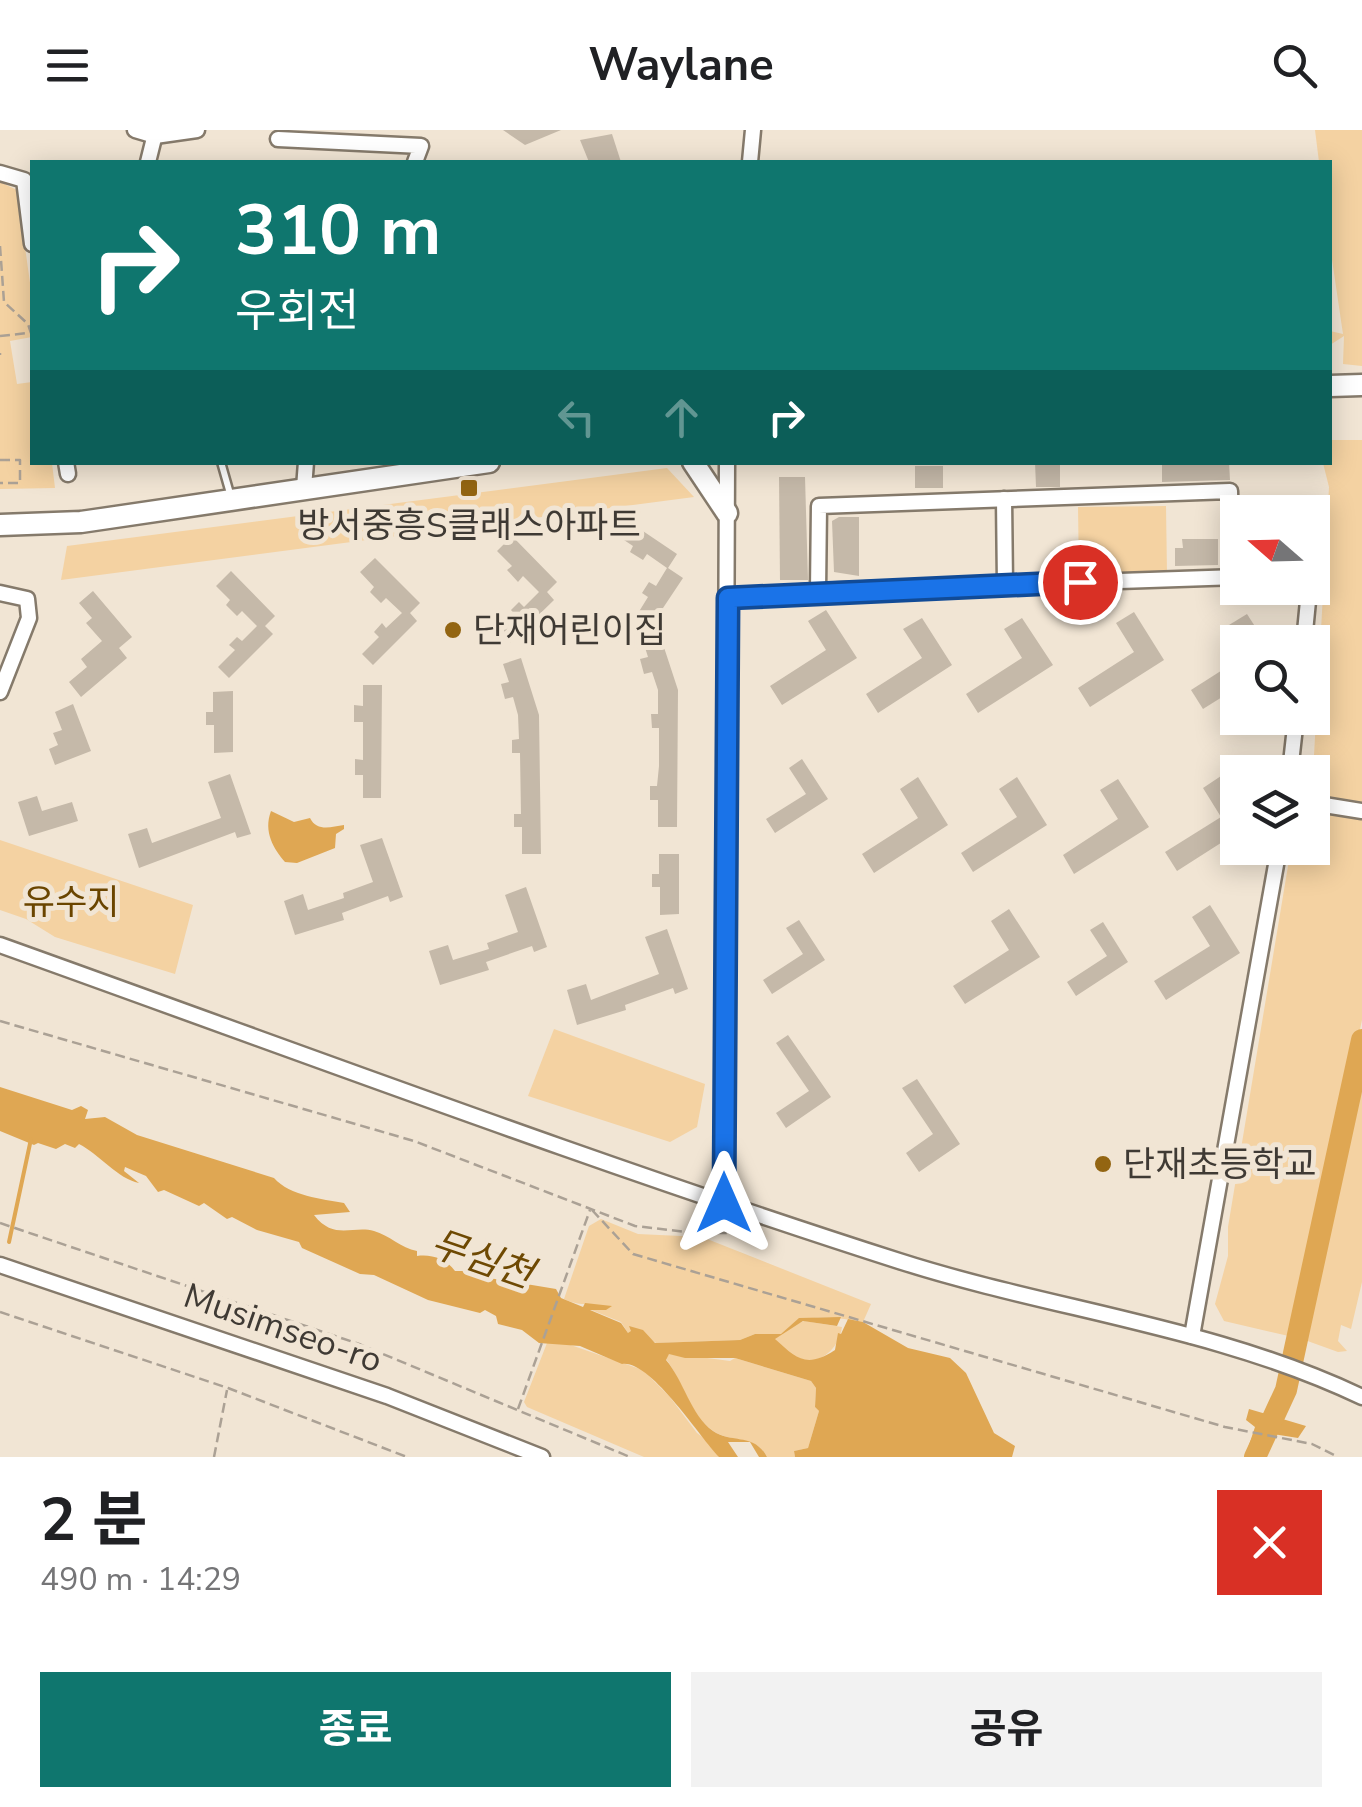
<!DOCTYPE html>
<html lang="ko">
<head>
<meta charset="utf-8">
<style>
	:root { --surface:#fff; --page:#f2f2f2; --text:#202124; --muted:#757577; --accent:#0f766e }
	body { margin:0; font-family:"Nunito Sans","Noto Sans KR",sans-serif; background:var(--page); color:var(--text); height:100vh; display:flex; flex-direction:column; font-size:38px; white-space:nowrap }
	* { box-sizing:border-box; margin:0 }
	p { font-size:32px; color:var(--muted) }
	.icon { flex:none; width:55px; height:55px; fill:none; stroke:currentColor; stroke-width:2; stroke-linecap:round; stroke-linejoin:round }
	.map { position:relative; height:1327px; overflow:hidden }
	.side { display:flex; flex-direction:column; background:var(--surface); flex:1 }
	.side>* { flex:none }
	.hud { position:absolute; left:30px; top:30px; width:1302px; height:305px; border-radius:0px; box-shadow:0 5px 25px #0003; background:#0f766e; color:#fff; overflow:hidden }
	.needle { width:65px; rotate:290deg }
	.tools { position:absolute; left:1220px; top:365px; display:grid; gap:20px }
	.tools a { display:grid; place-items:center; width:110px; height:110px; border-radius:0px; background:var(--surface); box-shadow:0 5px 25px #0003; font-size:50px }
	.pin { position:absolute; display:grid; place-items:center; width:85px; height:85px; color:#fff; margin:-42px; border:5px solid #fff; border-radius:50%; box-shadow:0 2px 10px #0007 }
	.me { position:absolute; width:110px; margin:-55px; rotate:0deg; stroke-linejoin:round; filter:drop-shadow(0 0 8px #0008) }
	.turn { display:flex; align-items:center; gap:35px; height:210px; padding:0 40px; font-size:45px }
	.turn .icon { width:130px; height:130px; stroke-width:2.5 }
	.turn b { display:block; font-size:70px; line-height:85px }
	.lanes { display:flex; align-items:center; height:95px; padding:0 40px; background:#0003; justify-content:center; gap:50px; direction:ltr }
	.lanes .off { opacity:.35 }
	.round { display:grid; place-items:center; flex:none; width:105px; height:105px; border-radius:0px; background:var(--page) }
	.summary { display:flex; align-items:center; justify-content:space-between; height:170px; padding:0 40px }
	h1 { font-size:60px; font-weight:700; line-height:75px }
	.action { display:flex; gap:20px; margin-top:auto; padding:20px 40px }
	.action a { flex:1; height:115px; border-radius:0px; background:var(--accent); color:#fff; font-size:40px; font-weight:700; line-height:115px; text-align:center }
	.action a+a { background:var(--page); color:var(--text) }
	header { display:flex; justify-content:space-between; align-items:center; height:130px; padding:0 40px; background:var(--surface); font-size:45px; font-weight:700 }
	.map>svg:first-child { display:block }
</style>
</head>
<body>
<header><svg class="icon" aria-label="menu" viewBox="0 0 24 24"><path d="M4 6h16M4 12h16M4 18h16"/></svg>Waylane<svg class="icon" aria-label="search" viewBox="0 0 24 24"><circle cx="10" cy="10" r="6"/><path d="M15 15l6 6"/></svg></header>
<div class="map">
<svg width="1362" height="1327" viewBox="0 0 1362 1327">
	<rect width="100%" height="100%" fill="#f1e5d4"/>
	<g fill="#f4d2a2">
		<path d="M1315,0H1362V236L1343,234L1344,206L1330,215V201L1343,204L1330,116V32H1319Z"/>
		<path d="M0,52L17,60L32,167V207L10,211L17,254L32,252V332L52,333L55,358L0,359Z"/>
		<path d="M1330,310H1362V890L1293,1207L1224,1191L1215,1174L1228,1126V1097L1291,718H1312L1313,691L1323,653L1313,643L1329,357L1323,333L1330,332Z"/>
		<path d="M667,338L694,367L61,450L67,416Z"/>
		<path d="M1166,376L1167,443L1079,444L1078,377Z"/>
		<path d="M0,710L193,775L175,844L55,807L26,789L0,780Z"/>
		<path d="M554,899L705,954L697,997L670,1012L528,966Z"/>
		<path d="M1362,936V1152L1351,1199L1341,1195L1338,1211L1347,1221L1338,1222L1302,1209Z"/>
		<path d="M601,1089L638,1104L702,1107L871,1174L863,1192C841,1188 804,1182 788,1198L804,1191L842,1197C838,1225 809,1243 784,1221C780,1217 778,1212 774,1208L781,1204H755L740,1210L656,1213L643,1204L628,1203L621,1192L589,1179L608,1178C591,1171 583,1178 564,1169L589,1096Z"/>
		<path d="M562,1212L643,1240L669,1266L697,1303L712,1314L719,1327H644L527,1277L524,1272L547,1213Z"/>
		<path d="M669,1223L730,1231L735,1228L811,1251L816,1258L815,1277L819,1281L808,1318L794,1321L795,1327H767C755,1303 730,1314 712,1300C690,1284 682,1250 666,1229Z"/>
	</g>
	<g fill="#dfa753">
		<path d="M271,681L294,692L310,688C317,702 331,697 344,695V699L336,704L335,718L297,733L285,732C274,719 263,702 271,681Z"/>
		<path d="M0,957L72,980L81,976L88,980L85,989L105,987L137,1005L274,1048C290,1066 322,1069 344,1073L350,1082L314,1085C334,1111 353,1095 374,1101C389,1105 401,1118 417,1121V1126C430,1124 446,1128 455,1141H478L489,1148L556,1159L561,1168L583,1177L585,1173L612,1176L606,1180H590L621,1193L628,1203L631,1201L629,1196L643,1200L655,1213L740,1210L755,1204H781L799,1188L841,1187L837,1196L803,1191L775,1209C796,1228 806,1239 835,1220L838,1203L841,1204L848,1189L863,1192L908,1218L950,1228L966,1243L994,1303L1015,1316L1012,1327H795L794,1321L808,1318L819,1281L815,1277L816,1258L811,1251L735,1228H685L669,1224L666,1230C684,1251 690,1284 713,1301C731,1314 754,1302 767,1327H759L750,1312H728L738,1327H719C700,1308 651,1230 622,1234L580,1216L539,1213L522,1200L498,1194L496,1186L485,1180L480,1183L428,1170L374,1145L360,1144L302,1118L299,1112L257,1100L232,1087L227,1089L204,1073L199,1076L164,1060L158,1062L146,1046L125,1037L124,1041L139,1053C118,1049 99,1024 79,1014L75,1018L65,1014L56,1019L38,1013L34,1015L0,1001Z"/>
		<path d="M1249,1279L1306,1296L1298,1308L1273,1304L1266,1327H1245L1255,1297L1246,1290Z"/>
	</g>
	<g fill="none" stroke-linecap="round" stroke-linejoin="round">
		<path stroke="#dfa753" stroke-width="4" d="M9,1112L31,1009"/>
		<path stroke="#dfa753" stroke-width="22" d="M1255,1327L1286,1260L1362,910"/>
	</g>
	<g fill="#c5b9a9">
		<path d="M503,0H561L525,15Z"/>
		<path d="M612,4L621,32H589L580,10Z"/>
		<path d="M1035,332H1060V357H1036Z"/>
		<path d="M1162,332H1229L1230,350L1162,352Z"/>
		<rect x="915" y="336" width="28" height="22"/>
		<path d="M779,347H805L808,450H780Z"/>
		<path d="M839,387H859V446L834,442L832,391Z"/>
		<path d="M628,391L677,424L668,438L683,448L655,490L678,560L677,697H658V670H650V656H657L659,636V598H652L651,584H658V560L652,542L644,544L640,529L648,527L642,508L658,503L635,488L648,467L642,463L649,452L656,456L667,438L647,424L643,430L630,422L633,416L618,406Z"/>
		<path d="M512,406L557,452L547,462L554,470L510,513L500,503L516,486L511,480L519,472L524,477L539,462L523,446L518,452L507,440L512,436L497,421Z"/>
		<path d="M1182,409H1218V435L1175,436V418H1183Z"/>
		<path d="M375,428L420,473L410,483L417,491L373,535L362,524L379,507L374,502L382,493L386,498L402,483L386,468L381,473L370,462L374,457L360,442Z"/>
		<path d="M231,441L275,486L265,496L273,504L229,548L218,537L235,520L229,515L237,507L242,511L257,496L242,481L237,486L226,475L230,470L216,456Z"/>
		<path d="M93,461L132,507L119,518L127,528L81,567L69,552L87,537L81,529L102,511L86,493L92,488L79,473Z"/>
		<path d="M826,480L857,528L782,575L770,556L826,520L808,491Z"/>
		<path d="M1134,482L1164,530L1090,577L1078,558L1134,522L1116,493Z"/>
		<path d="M1247,484L1265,512H1240L1229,495Z"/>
		<path d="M922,488L952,535L878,583L866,564L922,528L903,499Z"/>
		<path d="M1022,488L1053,535L978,583L966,564L1022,528L1004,499Z"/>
		<path d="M521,528L539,585L541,724H522V697H514V684H521L520,623H512V610L519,609L518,585L513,567L505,569L501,554L509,552L503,534Z"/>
		<path d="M1238,530V557L1203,579L1191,560Z"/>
		<path d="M363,555H382L381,668H363V645H355V629L363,630V592H354V575L363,576Z"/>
		<path d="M233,561V622L214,623V595H206V582H213V562Z"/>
		<path d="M73,574L91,621L55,635L49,619L58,615L53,603L62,600L55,582Z"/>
		<path d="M802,629L828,669L775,703L766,689L806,664L789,638Z"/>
		<path d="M230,644L251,704L237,708L235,702L139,738L128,704L147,698L152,713L221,688L208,652Z"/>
		<path d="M1221,646L1238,672V702L1177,741L1165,722L1221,687L1203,658Z"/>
		<path d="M918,647L948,695L874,743L862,724L918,688L900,659Z"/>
		<path d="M1017,647L1047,695L973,742L961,723L1017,687L999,659Z"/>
		<path d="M1118,649L1149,697L1074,744L1063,725L1118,689L1100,660Z"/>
		<path d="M37,666L42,681L72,672L78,691L29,706L18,672Z"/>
		<path d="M382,708L403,767L390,772L388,766L342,783L344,790L295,805L284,771L303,764L308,780L344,768L343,763L373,752L360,715Z"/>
		<path d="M659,724H679V784L660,785V757H652V744H659Z"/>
		<path d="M526,757L547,817L534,822L532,816L486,832L489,840L440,855L429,821L448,815L453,830L489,819L487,813L518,802L505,765Z"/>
		<path d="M1210,775L1240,823L1166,870L1154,851L1210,816L1192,787Z"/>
		<path d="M1009,779L1040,827L965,874L953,856L1009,820L991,791Z"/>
		<path d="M799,790L825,830L772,864L763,850L803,824L786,798Z"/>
		<path d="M1103,792L1128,832L1076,866L1067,852L1107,826L1090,800Z"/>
		<path d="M667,799L688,859L675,864L673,858L625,875L626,880L577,895L567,860L586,854L591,870L659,844L645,807Z"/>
		<path d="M788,905L831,967L786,998L776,983L809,961L776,913Z"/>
		<path d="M917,949L960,1014L919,1042L906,1023L933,1004L902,958Z"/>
	</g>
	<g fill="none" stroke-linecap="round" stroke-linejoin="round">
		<g stroke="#857a6b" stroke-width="11">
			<path id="lane" d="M221,332L231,367"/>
		</g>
		<g stroke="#857a6b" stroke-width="19">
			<g id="street">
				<path d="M135,0L155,6L197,0"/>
				<path d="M278,9L421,16L415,32"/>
				<path d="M148,32L156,0"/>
				<path d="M750,32L753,0"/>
				<path d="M0,43L24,50L32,114"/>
				<path d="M66,332L68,344"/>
				<path d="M304,358L306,332"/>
				<path d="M1004,369L1005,455"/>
				<path d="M1295,458L1308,471L1304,512"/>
				<path d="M818,461L819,376L1230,361L1232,447"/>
				<path d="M0,463L27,469L29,488L0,562"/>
				<path d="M728,468L818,461L1238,447"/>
				<path d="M1290,642L1296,588"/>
				<path d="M1312,673L1362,681"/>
				<path d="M0,815C299,922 596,1034 899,1131C1052,1180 1216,1197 1362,1267"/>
				<path d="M724,1073L727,332"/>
				<path d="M0,1135L387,1266L542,1327"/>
				<path d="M1192,1206L1279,718"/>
			</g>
		</g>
		<g stroke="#857a6b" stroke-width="25">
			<g id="secondary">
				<path d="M1330,256L1362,255"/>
				<path d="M693,332L727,383"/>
				<path d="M0,395L81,392L489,332"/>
			</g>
		</g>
		<g stroke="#aba195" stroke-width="2.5" stroke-dasharray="10 5" stroke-linecap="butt">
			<path d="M0,116L4,172L28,194L31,203"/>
			<path d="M0,206L28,203"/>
			<path d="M0,223V225"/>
			<path d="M0,330H20V353H0"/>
			<path d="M0,891L414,1011L635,1096L695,1103H750L754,1099"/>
			<path d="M592,1080L633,1124L1225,1297L1312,1314L1338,1327"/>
			<path d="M0,1093L359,1214L630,1327"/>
			<path d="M0,1182L228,1258L407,1327"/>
			<path d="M518,1279L590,1080"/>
			<path d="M214,1327L227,1260"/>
		</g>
		<use href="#lane" stroke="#fff" stroke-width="6"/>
		<use href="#street" stroke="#fff" stroke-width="14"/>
		<use href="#secondary" stroke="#fff" stroke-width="20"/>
	</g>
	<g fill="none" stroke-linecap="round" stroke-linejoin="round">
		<g stroke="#114b97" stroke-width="25">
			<path id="route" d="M724,1073L728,468L1080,452"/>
		</g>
		<use href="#route" stroke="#1a73e8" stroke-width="18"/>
	</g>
	<g fill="#936512" stroke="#f1e5d4" stroke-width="4">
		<rect x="459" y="348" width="20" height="20" rx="5"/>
		<circle cx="453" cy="500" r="10"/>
		<circle cx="1103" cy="1034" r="10"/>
	</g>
	<g text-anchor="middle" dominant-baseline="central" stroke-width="10" stroke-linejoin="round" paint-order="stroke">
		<g font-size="35" fill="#3f3a34" stroke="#f1e5d4" text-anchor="start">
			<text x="469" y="395" text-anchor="middle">방서중흥S클래스아파트</text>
			<text x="473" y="500">단재어린이집</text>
			<text x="1123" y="1034">단재초등학교</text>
		</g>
		<g font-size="35" fill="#6a4500" stroke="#f1e5d4">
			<text x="71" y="772">유수지</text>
		</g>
		<g font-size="35" fill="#3f3a34" stroke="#f1e5d4">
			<text transform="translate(283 1198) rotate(19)">Musimseo-ro</text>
		</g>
		<g font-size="38" font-style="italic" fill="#6e4903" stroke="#f1e5d4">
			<text transform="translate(482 1129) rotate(19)">무심천</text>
		</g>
	</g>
</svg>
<div class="tools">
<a><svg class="needle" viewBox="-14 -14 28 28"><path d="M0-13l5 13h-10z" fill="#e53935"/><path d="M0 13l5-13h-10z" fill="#757577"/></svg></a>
<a><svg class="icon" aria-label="search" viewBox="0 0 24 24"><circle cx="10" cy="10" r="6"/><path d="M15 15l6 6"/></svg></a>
<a><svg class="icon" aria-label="layers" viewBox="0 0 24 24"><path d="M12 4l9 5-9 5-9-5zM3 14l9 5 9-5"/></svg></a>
</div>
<div class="pin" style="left:1080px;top:452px;background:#d93025"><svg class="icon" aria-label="arrive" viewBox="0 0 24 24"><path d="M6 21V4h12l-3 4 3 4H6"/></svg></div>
<svg class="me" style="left:724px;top:1073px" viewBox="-20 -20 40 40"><path d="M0-17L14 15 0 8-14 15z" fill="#1a73e8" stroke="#fff" stroke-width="4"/></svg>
<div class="hud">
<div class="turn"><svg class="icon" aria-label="right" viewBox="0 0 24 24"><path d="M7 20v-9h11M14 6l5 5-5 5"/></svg><div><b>310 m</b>우회전</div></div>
<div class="lanes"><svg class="icon off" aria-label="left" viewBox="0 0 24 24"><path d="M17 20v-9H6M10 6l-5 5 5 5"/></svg><svg class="icon off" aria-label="ahead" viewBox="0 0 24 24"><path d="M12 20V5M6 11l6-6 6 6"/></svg><svg class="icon" aria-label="right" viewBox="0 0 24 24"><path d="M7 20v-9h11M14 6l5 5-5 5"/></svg></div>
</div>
</div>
<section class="side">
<div class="summary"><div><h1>2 분</h1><p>490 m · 14:29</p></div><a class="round" style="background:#d93025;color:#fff"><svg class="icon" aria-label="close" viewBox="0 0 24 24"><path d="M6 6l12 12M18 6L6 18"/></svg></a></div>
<div class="action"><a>종료</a><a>공유</a></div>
</section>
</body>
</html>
